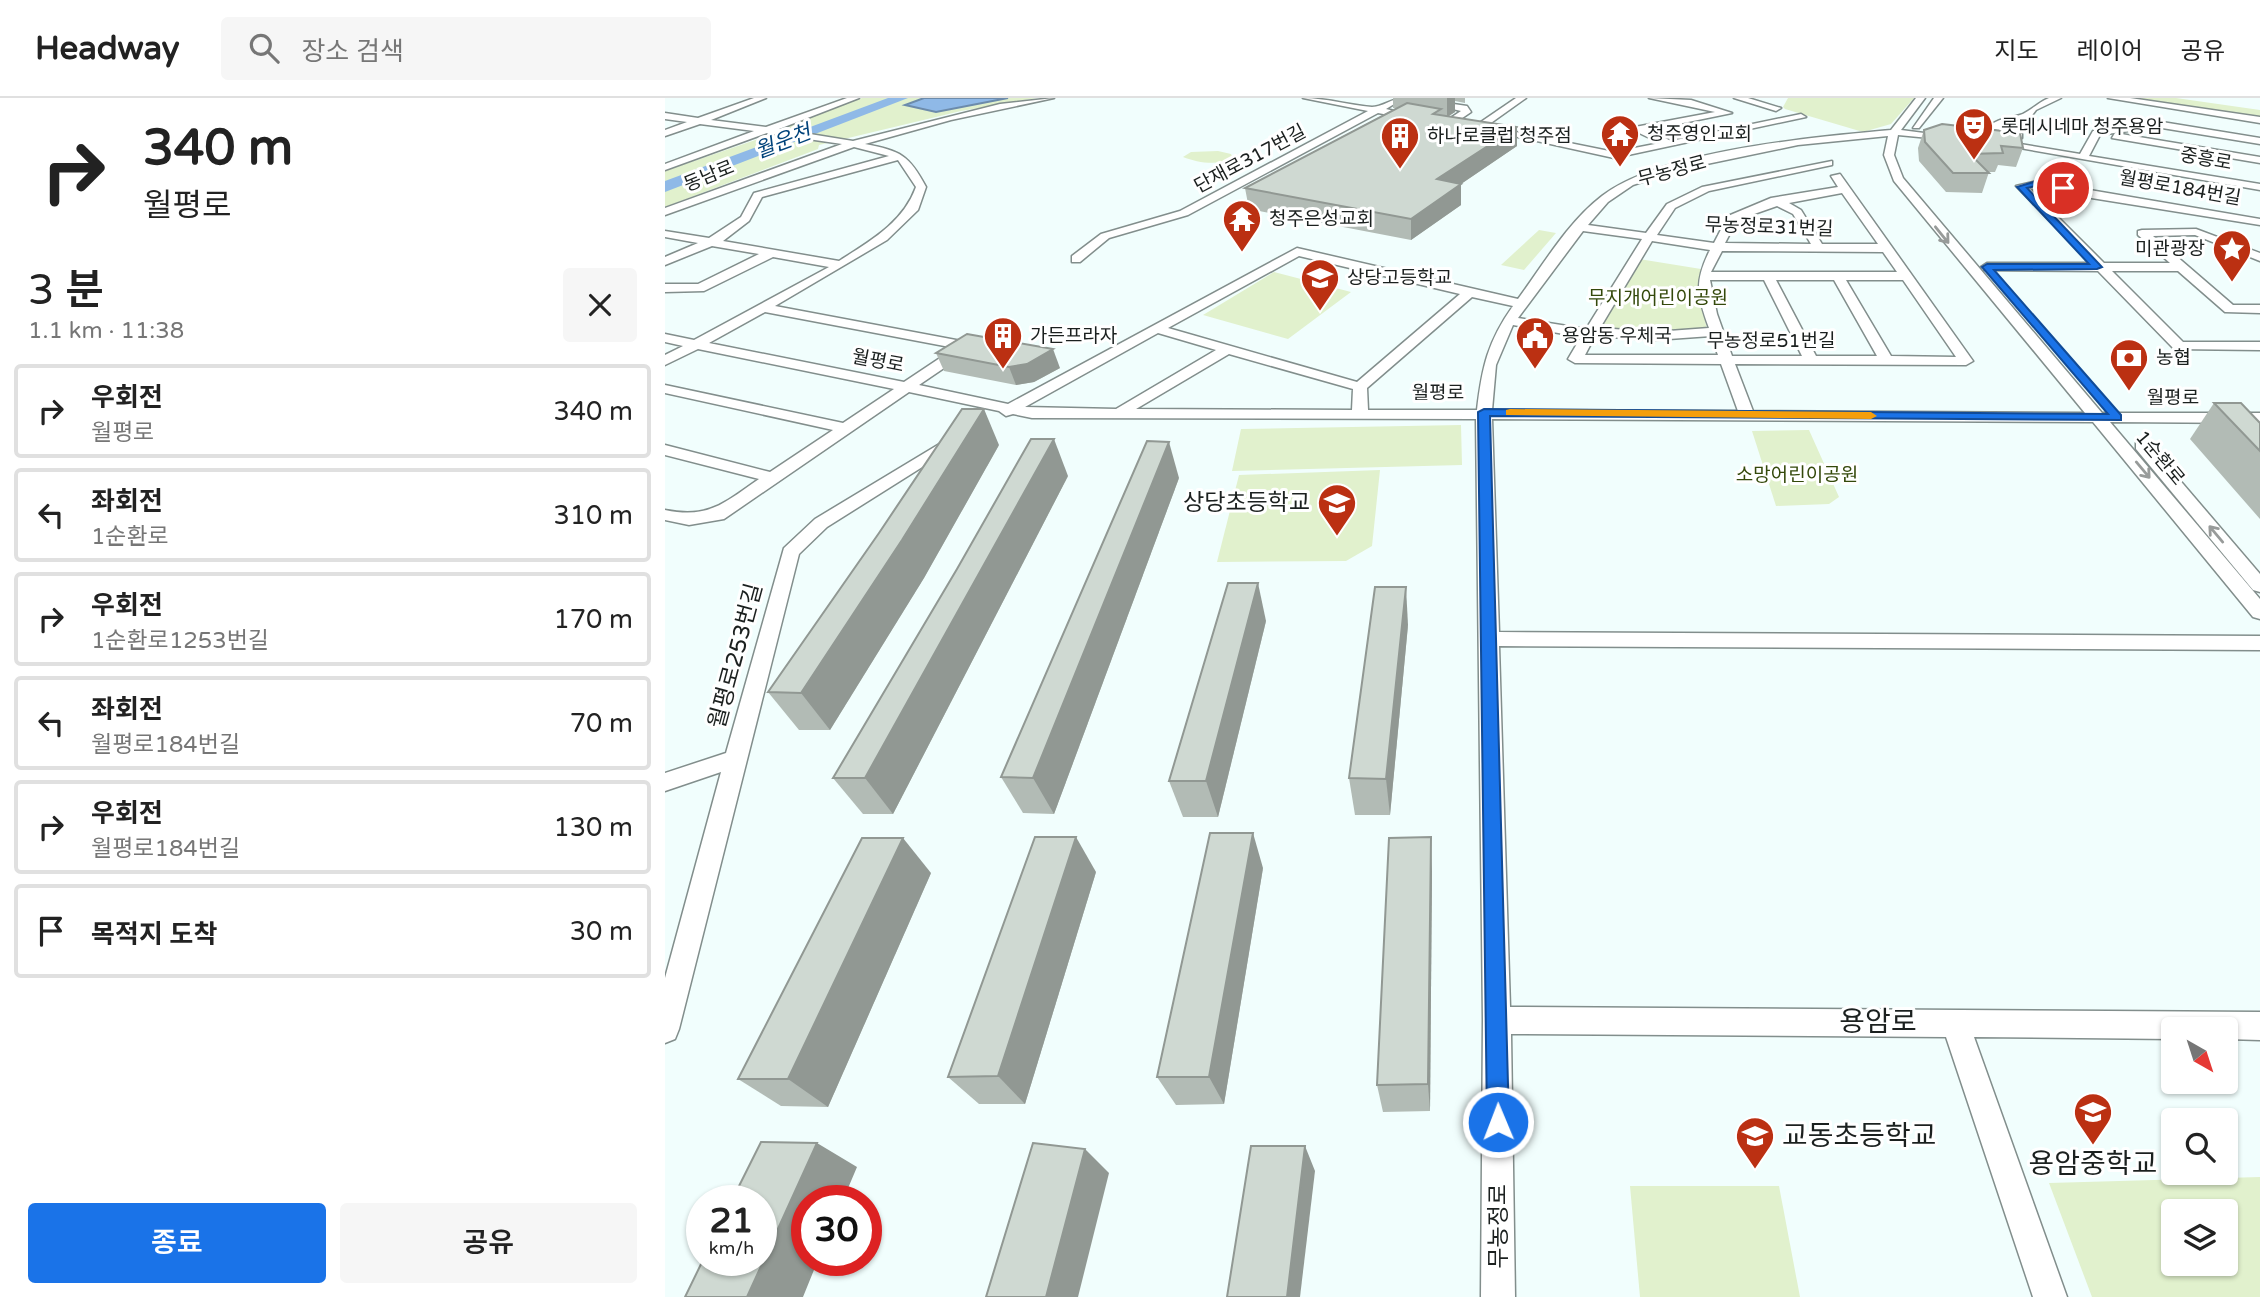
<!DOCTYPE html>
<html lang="ko">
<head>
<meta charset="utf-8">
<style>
	:root { --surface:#fff; --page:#f6f6f6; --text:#222; --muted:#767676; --line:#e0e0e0; --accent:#1a73e8 }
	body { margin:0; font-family:"Varela Round","Noto Sans KR",sans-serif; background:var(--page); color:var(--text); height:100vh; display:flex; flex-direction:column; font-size:26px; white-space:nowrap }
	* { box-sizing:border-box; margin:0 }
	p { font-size:23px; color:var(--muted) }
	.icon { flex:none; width:38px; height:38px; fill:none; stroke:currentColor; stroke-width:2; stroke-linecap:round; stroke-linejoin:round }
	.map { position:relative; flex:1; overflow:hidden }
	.side { display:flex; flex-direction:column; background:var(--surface); width:665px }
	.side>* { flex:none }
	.banner { background:#fff; color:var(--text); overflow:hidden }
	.needle { width:46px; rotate:141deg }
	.tools { position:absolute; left:1496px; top:919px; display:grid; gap:14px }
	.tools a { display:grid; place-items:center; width:77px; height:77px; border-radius:7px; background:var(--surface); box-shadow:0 2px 5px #0004; font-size:35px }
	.speed { position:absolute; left:21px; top:1087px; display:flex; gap:14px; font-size:35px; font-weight:700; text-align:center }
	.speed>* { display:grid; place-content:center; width:91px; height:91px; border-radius:50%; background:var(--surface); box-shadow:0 2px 5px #0004; line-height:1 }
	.speed small { font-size:18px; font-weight:400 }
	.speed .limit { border:10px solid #d22; background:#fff; color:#111 }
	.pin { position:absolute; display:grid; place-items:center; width:60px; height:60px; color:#fff; margin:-30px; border:4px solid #fff; border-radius:50%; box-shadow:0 2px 7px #0007 }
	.me { position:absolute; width:77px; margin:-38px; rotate:359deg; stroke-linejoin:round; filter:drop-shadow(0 0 5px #0008) }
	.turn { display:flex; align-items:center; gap:24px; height:147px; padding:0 28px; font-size:32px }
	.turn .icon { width:91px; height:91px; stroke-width:2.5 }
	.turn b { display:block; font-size:49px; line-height:60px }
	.round { display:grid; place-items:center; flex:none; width:74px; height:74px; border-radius:7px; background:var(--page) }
	.summary { display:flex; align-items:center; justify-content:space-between; height:119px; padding:0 28px }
	h1 { font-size:42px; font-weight:600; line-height:52px }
	.primary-button { display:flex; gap:14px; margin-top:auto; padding:14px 28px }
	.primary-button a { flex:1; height:80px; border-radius:7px; background:var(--accent); color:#fff; font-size:28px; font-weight:600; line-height:80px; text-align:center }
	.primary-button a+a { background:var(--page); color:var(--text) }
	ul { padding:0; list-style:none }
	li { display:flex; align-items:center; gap:21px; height:94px; margin:0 14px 10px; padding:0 14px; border:4px solid var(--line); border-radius:7px }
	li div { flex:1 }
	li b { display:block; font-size:26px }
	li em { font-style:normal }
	header { display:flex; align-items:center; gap:42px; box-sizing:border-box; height:98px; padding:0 35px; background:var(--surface); border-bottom:2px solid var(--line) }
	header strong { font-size:33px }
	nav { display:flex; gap:38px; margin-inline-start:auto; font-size:24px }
	.search { width:490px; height:63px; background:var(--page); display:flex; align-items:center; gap:18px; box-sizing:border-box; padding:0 24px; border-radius:7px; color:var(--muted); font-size:26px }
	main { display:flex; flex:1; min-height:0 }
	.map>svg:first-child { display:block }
</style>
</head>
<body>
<header>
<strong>Headway</strong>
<div class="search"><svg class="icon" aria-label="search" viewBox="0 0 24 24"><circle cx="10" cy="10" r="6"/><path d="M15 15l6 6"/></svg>장소 검색</div>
<nav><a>지도</a><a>레이어</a><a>공유</a></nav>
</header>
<main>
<section class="side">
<div class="banner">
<div class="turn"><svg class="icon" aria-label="right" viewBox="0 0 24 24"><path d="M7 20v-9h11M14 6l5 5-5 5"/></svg><div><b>340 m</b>월평로</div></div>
</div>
<div class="summary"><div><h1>3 분</h1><p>1.1 km · 11:38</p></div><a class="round"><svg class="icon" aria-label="close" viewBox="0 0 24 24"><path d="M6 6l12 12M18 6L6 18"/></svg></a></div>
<ul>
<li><svg class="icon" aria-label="right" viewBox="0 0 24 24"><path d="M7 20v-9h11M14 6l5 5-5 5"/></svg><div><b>우회전</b><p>월평로</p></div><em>340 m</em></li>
<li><svg class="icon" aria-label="left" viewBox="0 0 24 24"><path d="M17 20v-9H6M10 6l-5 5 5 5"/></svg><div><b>좌회전</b><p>1순환로</p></div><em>310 m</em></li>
<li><svg class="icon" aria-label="right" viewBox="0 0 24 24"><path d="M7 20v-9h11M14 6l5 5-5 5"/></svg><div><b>우회전</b><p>1순환로1253번길</p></div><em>170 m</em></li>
<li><svg class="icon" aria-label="left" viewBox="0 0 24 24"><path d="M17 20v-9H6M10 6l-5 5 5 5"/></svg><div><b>좌회전</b><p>월평로184번길</p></div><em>70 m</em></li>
<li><svg class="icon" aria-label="right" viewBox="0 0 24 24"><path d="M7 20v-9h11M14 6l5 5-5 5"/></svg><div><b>우회전</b><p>월평로184번길</p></div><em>130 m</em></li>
<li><svg class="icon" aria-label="arrive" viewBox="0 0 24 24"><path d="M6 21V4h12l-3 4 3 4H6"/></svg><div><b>목적지 도착</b></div><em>30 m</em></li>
</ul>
<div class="primary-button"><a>종료</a><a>공유</a></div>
</section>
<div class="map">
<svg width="1595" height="1199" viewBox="0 0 1595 1199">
	<rect width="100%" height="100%" fill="#f1fefd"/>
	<g fill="#e1f1cd" fill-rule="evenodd">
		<path d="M197,0H372L296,13L154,47L153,51L0,109V73L125,30L123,27Z"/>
		<path d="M1123,0H1249L1226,26L1198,34L1120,11L1118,9Z"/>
		<path d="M1468,0H1511L1595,12V19Z"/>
		<path d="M553,53L566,56L568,60C554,68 533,65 518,59L526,54Z"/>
		<path d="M874,132L891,135L859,172L836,167Z"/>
		<path d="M974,161L1036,171V202L1042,232L1014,235L934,233Z"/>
		<path d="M609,174L686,194L623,241L538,217Z"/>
		<path d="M796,327L797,367L567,373L576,331Z"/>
		<path d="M1144,332L1174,399L1164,406L1111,408L1087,333Z"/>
		<path d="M715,372L707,448L681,463L552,464L574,377Z"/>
		<path d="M1595,1079V1199H1427L1384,1085ZM1508,1113H1561V1166H1508Z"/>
		<path d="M965,1088H1114L1135,1199H975Z"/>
	</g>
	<path fill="#8fb9e7" stroke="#6c8bab" stroke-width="2" d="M259,0H343L271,14L240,7Z"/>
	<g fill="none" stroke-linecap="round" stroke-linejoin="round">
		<path fill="#8fb9e7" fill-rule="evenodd" d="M223,0H243L0,94V83Z"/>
		<g stroke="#828e8c" stroke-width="3">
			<g id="minor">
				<path d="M89,0H101L46,22L101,29L182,0H194L114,31L188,43L335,6L389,0L286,22L200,46C236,53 244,57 261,89L253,112L222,142L110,208L307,245V251L254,287L343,306L632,150L853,201C878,167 903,124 937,98C997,52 1150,39 1226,32L1251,0H1260L1236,32L1290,39L1285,42L1233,37L1229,57L1238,80L1437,315H1595V325L1445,324L1595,501V521L1588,519L1428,324L827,321L834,534L1595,538V552L834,548L845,909L1595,914V942L1561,941V931H1508V941L1309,939L1402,1199H1368L1281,939L846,936L850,1199H816L818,922L811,321L367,320L348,316L341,318L334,313L244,294L59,421L24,427L0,422V412C44,421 59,405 94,381L0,357V347L105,374L168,332L0,295V287L178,325L229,291L33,251L0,267V257L18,248L0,244V236L29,242L164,169L108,159L39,193L0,194V186H33L94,156L47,148L0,167V159L33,145L0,139V133L44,140L76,119L89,95L224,58L189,49L0,117V110L177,46L102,35L0,72V66L89,33L35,26L0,38V32L22,24L0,21V15L33,20ZM1223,38L1219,57L1229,83L1420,315L1088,313L1070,266L1301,267L1308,263L1175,76L1166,78L1173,89L1106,100L1063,118L1049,145L992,137L1010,110L1044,93L1167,67V63L1037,89L1002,106L981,135L923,127L943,104L968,87L1013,72L1133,47ZM233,62L251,89C238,125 205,143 174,163L58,143L84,123L97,99ZM1177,95L1213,146H1157L1136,112L1124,105ZM1112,108L1128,116L1146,146L1060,145L1072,122ZM918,133L977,141L921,231L853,220ZM987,143L1045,152C1029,184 1032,197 1044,230L990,234L935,230ZM1057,153L1218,154L1232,174H1046ZM634,158L795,196L692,284L503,230ZM1045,182H1099L1137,258H1067L1052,216ZM1111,182H1169L1212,258H1151ZM1181,182H1238L1291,259L1226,258ZM807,199L848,208C823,243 817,269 812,312H703L702,290ZM100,214L290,250L239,284L44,245ZM848,227L916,239L903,261L910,265L1056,266L1073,313L827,312L831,267ZM493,235L551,252L451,311L360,309ZM930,238L990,242L1046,238L1053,257H920ZM564,256L688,291L687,312L471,311Z"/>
				<path d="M638,0C661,0 683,7 707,9C718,9 727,0 739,0L721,11L755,19L750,22L713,15L523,117L444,140L415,164H407V158L436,136L515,113L703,13Z"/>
				<path d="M851,0H861L816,32H810V28Z"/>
				<path d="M984,0L1026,2L1067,15L984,32L1006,43L1136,16L1141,19L949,60L821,32L826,29L949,54L995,45L970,33V29L1050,14Z"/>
				<path d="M1069,0H1083L1116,10L1111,13Z"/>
				<path d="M1269,0H1278L1254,30H1248Z"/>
				<path d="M1384,0H1396L1371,12L1365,20L1335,28L1357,36V40L1323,29C1333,20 1343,21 1355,17C1364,14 1374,4 1384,0Z"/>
				<path d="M1443,0H1465L1595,19V25Z"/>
				<path d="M775,4L802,8L806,14L787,27H781V23L796,13L775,8Z"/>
				<path d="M1491,23L1595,40V46L1491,29L1435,37L1424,58L1595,86V92L1326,45L1331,42L1415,56L1428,33Z"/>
				<path d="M1450,35L1595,59V65L1447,40Z"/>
				<path d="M1372,83L1595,121V127L1364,90L1439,165H1505L1473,137V133L1477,132L1531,131L1595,155V163L1530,137L1488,138L1568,207H1595V215L1560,214L1513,173H1447L1518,244H1595V252L1509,251L1433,173L1318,172L1316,169L1322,165H1426L1351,88Z"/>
				<path d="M291,336L299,341L297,344L162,429L134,456L14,931L10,941L0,945V880L56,674L0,693V675L61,655L119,450L150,421Z"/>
				<path d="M1477,343L1483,345L1595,476V494L1588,492L1471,351V345Z"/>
			</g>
		</g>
		<use href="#minor" fill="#fff" fill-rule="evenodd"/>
	</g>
	<g fill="#b2bbb5">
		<path d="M728,0H800V5L790,3V14L784,18L852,29V48L796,86V107L746,142L584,111L580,90L731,10H728Z"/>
		<path d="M1259,32L1358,50L1351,69L1333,67L1330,74H1324L1317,95L1281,94L1254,63L1253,50Z"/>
		<path d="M271,255L395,270L369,284L351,287L279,273Z"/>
		<path d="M1549,305L1595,325V421L1525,341Z"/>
		<path d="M334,347L259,480L165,632H134L103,594Z"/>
		<path d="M403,378L228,716H198L168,680L292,471Z"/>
		<path d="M514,380L389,716L358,715L336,679Z"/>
		<path d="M601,523L553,719H518L504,683Z"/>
		<path d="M743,527L725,717H690L684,680Z"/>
		<path d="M598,770L559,1006L511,1007L492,979Z"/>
		<path d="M431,774L360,1006H314L283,979Z"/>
		<path d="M767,774L765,1013L718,1014L712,987Z"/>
		<path d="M266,775L163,1009L116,1008L73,981Z"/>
	</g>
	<g fill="#919893">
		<path d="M782,0H790V14L782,19Z"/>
		<path d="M852,29V48L796,86V107L746,142V121L772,81Z"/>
		<path d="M388,251L395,270L369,284L351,287L344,269Z"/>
		<path d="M319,311L334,347L259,480L165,632L136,595Z"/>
		<path d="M389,341L403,378L228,716L200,680Z"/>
		<path d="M504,344L514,380L389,716L368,680Z"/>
		<path d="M593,485L601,523L553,719L541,683Z"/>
		<path d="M741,489L743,527L725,717L721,681Z"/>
		<path d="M588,735L598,770L559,1006L544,979Z"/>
		<path d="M411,739L431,774L360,1006L333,978Z"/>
		<path d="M766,739L767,774L765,1013L763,986Z"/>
		<path d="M238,740L266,775L163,1009L123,981Z"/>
		<path d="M152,1045L192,1069L178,1102H142V1162H153L138,1199H82Z"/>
		<path d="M640,1048L650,1073L635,1199H622Z"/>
		<path d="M420,1051L444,1075L413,1199H381Z"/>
	</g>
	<g fill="#cfd9d2" stroke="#919893" stroke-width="2">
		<path d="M742,5L776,11L768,16L852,29L772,81L796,86L746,121L580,90Z"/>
		<path d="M1277,26L1355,35L1358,50L1336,48L1338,55L1305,56L1324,75H1288L1260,44L1259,32Z"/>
		<path d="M302,236L388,251L362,266L344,269L271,255Z"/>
		<path d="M1549,305H1576L1595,325V353Z"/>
		<path d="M297,311H319L237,442L136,595L103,594L214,435Z"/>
		<path d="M366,341H389L200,680H168L292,471Z"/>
		<path d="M482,343L504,344L368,680L336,679Z"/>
		<path d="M563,485H593L541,683H504Z"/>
		<path d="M710,489H741L721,681L684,680Z"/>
		<path d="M545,735H588L544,979H492Z"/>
		<path d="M370,739H411L333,978L283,979Z"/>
		<path d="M766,739L763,986L712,987L724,740Z"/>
		<path d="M197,740H238L123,981H73Z"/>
		<path d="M96,1044L152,1045L82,1199H20L38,1162H96V1102H67Z"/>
		<path d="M368,1045L420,1051L381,1199H321Z"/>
		<path d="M586,1048H640L622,1199H562Z"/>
	</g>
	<defs><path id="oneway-shaft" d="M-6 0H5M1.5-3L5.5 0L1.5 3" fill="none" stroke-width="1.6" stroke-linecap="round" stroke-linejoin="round" transform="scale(1.75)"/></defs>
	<g stroke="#989b9a">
		<use href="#oneway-shaft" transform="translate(1277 137) rotate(51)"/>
		<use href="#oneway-shaft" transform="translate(1478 372) rotate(50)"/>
		<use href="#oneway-shaft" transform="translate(1551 436) rotate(-130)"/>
	</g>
	<path fill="#1a73e8" stroke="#114b97" stroke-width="2" d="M1372,83L1401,88L1398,92L1372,88L1362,90L1437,169L1432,171L1329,172L1456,317V322L825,318L844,1024L841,1032L833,1035L825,1032L822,1024L813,314L819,311L1443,316L1317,169L1322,166H1424L1352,89Z"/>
	<path fill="#f59e0b" d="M845,311L1206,314L1212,318L1206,321L841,317V312Z"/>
	<defs>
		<g id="theatre-pin" transform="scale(2.0125)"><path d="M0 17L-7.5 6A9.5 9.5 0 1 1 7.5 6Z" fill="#bb3012" stroke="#fff"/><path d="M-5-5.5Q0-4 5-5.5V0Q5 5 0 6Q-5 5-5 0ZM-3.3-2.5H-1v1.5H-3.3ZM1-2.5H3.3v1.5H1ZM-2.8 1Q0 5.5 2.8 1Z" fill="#fff"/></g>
		<g id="temple-pin" transform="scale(2.0125)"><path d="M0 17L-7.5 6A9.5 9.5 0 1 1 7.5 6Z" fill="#bb3012" stroke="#fff"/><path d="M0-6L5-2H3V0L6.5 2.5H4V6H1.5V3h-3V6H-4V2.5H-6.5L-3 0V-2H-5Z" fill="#fff"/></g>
		<g id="building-pin" transform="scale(2.0125)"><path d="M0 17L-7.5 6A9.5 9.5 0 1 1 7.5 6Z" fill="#bb3012" stroke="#fff"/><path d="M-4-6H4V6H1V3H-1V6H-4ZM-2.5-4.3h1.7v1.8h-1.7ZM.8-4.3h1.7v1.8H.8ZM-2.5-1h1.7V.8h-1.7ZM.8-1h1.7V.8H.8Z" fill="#fff"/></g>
		<g id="sight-pin" transform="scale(2.0125)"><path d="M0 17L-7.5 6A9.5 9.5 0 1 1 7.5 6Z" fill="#bb3012" stroke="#fff"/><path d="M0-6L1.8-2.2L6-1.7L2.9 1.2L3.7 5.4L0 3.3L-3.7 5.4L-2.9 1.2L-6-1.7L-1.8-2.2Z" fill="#fff"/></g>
		<g id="school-pin" transform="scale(2.0125)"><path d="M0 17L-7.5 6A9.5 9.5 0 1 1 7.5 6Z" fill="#bb3012" stroke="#fff"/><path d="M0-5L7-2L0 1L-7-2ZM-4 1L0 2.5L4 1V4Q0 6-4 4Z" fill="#fff"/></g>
		<g id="civic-pin" transform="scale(2.0125)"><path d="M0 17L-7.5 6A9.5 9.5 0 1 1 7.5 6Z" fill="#bb3012" stroke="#fff"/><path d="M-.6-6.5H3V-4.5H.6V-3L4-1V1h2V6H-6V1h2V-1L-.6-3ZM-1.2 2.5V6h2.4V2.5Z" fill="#fff"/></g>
		<g id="bank-pin" transform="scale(2.0125)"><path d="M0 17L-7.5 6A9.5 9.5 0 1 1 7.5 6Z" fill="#bb3012" stroke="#fff"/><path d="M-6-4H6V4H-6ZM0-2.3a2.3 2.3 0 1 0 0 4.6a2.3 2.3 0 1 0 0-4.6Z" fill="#fff"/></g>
	</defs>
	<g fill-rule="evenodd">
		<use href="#theatre-pin" x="1309" y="29"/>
		<use href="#temple-pin" x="955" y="36"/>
		<use href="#building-pin" x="735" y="38"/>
		<use href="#temple-pin" x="577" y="121"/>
		<use href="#sight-pin" x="1567" y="151"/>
		<use href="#school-pin" x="655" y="180"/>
		<use href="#building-pin" x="338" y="238"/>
		<use href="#civic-pin" x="870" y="238"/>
		<use href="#bank-pin" x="1464" y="260"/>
		<use href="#school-pin" x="672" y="405"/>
		<use href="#school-pin" x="1428" y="1014"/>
		<use href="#school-pin" x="1090" y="1038"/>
	</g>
	<g text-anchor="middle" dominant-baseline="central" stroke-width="6" stroke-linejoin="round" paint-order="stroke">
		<g font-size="19" fill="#1b201f" stroke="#fff" text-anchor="start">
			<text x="1336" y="29">롯데시네마 청주용암</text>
			<text x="982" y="36">청주영인교회</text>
			<text x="762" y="38">하나로클럽 청주점</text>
			<text x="604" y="121">청주은성교회</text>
			<text x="1540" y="151" text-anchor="end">미관광장</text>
			<text x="682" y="180">상당고등학교</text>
			<text x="365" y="238">가든프라자</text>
			<text x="897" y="238">용암동 우체국</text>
			<text x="1491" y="260">농협</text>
		</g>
		<g font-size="19" fill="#1b201f" stroke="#fff">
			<text transform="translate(585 61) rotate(-28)">단재로317번길</text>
			<text transform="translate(1541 61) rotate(10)">중흥로</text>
			<text transform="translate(1007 73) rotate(-15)">무농정로</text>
			<text transform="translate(44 78) rotate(-22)">동남로</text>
			<text transform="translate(1515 90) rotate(10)">월평로184번길</text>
			<text transform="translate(1104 129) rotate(2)">무농정로31번길</text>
			<text x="1106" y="243">무농정로51번길</text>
			<text transform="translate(213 263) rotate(11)">월평로</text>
			<text x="773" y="295">월평로</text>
			<text x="1508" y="300">월평로</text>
			<text transform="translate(1495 360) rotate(50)">1순환로</text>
		</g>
		<g font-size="19" fill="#34490b" stroke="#fff">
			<text x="993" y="200">무지개어린이공원</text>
			<text x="1132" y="377">소망어린이공원</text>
		</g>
		<g font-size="21" font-style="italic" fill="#01437a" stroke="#fff">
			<text transform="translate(118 44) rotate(-21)">월운천</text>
		</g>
		<g font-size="23" fill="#1b201f" stroke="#fff" text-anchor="end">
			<text x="645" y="405">상당초등학교</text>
		</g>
		<g font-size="23" fill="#1b201f" stroke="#fff">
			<text transform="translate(71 558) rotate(-75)">월평로253번길</text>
			<text transform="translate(834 1128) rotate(-90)">무농정로</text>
		</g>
		<g font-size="28" fill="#1b201f" stroke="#fff">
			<text x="1213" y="924">용암로</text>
		</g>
		<g font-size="28" fill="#1b201f" stroke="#fff" text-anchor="start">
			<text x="1117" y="1038">교동초등학교</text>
			<text x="1428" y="1066" text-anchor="middle">용암중학교</text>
		</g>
	</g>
</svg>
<div class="tools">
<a><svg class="needle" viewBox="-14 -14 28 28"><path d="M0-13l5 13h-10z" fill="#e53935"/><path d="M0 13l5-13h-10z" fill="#767676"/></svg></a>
<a><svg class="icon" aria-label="search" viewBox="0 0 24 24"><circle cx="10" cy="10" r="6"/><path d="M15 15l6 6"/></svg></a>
<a><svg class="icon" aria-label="layers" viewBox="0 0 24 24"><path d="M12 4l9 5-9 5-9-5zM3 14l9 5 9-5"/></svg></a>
</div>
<div class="speed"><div>21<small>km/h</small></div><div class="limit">30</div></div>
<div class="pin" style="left:1398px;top:90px;background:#d93025"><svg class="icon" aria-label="arrive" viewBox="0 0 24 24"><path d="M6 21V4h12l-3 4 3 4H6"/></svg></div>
<svg class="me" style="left:833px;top:1024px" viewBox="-20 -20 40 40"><circle r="17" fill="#1a73e8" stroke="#fff" stroke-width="3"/><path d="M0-11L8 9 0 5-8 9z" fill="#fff"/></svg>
</div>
</main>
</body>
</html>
